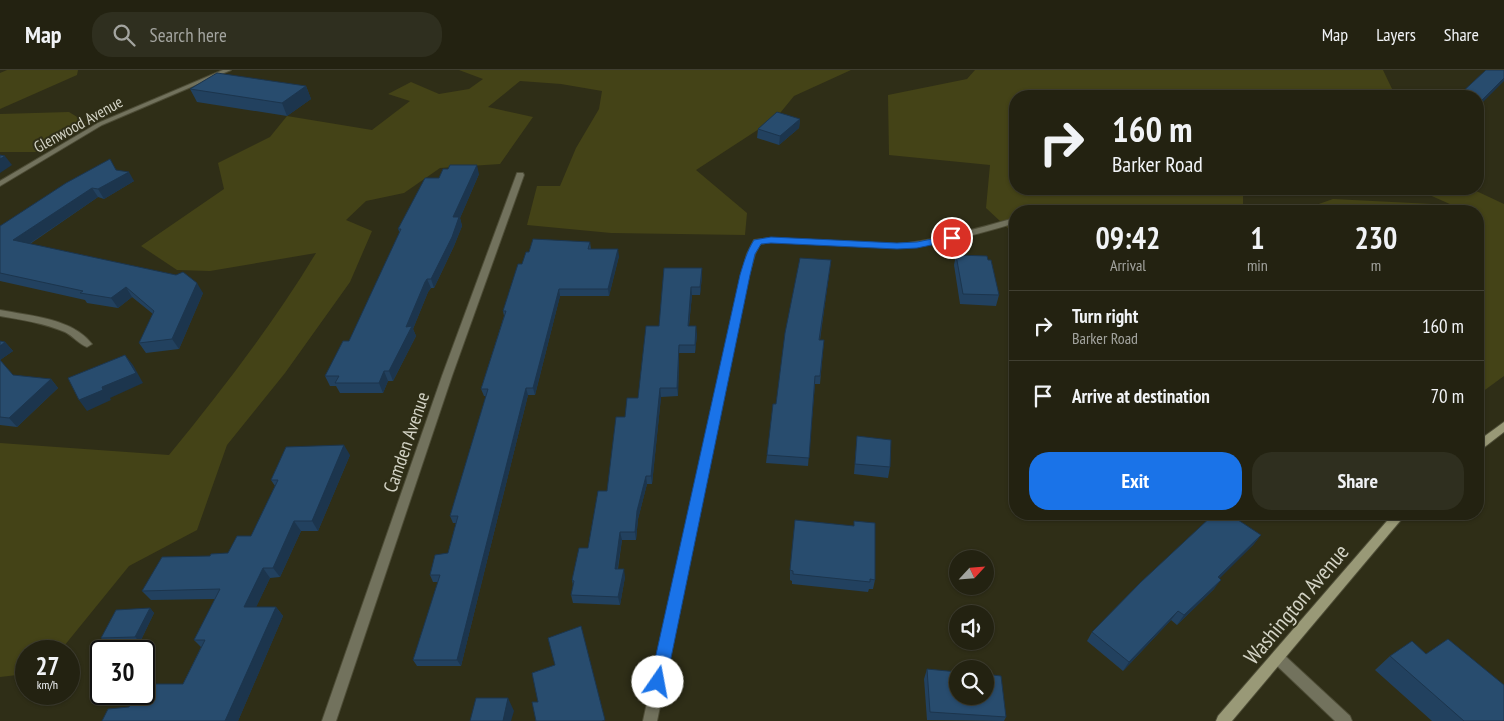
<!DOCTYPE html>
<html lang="en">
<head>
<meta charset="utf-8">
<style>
	:root { --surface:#232211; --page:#2f2f1f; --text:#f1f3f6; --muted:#a3a49f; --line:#403f31; --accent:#1a73e8 }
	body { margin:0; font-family:"PT Sans Narrow",sans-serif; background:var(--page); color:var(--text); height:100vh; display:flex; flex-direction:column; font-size:19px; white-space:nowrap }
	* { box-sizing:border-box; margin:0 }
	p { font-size:16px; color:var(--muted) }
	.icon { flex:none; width:28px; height:28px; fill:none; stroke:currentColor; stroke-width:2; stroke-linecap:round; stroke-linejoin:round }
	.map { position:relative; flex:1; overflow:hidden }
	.drawer { position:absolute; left:1009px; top:135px; width:475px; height:315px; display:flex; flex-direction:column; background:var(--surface); border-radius:20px; box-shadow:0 1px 4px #0004,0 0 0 1px var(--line) }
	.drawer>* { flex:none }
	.banner { position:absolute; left:1009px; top:20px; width:475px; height:105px; border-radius:20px; box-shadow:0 1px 4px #0004,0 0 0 1px var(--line); background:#232211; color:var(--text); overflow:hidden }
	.needle { width:32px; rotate:64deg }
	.tools { position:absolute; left:949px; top:480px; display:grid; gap:10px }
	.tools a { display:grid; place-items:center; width:45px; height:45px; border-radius:50%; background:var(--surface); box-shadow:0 1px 4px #0004,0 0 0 1px var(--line); font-size:25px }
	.speed { position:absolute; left:15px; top:570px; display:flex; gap:10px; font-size:25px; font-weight:700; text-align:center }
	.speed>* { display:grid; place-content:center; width:65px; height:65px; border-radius:50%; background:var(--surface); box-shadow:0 1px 4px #0004,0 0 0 1px var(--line); line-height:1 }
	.speed small { font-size:12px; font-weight:400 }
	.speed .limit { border:2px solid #111; border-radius:8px; background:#fff; color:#111 }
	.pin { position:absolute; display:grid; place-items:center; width:42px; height:42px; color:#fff; margin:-21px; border:2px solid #fff; border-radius:50%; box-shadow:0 1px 5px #0007 }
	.me { position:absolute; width:55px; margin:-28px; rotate:12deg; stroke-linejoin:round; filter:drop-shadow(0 0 4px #0008) }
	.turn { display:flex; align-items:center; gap:18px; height:105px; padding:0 20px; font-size:22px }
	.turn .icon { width:65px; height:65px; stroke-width:2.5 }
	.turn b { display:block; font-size:35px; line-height:42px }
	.eta { display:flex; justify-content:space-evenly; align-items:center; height:85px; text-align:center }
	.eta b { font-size:30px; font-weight:700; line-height:35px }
	.cta { display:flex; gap:10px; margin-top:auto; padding:10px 20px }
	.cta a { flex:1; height:58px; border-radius:20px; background:var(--accent); color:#fff; font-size:20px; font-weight:700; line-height:58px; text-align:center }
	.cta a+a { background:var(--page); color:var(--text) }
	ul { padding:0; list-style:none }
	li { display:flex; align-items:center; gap:15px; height:70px; padding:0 20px; border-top:1px solid var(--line) }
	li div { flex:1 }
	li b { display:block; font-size:19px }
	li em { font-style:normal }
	header { display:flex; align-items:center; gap:30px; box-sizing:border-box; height:70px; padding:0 25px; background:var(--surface); border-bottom:1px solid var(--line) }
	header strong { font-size:24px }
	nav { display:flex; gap:28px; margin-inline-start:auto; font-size:18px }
	.search { width:350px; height:45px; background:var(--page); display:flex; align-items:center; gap:12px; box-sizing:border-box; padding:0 18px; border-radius:20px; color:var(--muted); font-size:19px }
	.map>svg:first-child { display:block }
</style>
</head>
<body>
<header>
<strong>Map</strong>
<div class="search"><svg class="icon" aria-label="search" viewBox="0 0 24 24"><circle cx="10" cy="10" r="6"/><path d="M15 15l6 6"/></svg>Search here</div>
<nav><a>Map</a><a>Layers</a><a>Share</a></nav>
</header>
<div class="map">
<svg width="1504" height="651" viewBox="0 0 1504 651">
	<rect width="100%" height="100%" fill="#2f2e17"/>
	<g fill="#444317">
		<path d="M7,0H78L77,5L0,39V3Z"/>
		<path d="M459,0H851L794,26L776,48L696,100L747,143L745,165L611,163L527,155L537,116H560L576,78L599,39L602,21L561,14L520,11L488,37L533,47L500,94L440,98L404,123L366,131L346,150L372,161L350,212L285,303L227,375L197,460L129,496L60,581H26V604L0,607V373L169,385C222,320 273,254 316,183L210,201L177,200L141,176L224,119L218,93L270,67L287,46L372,60L410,31L388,24L411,12L439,24L469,19L483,9Z"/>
		<path d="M975,0H1383L1393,21L1391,26H1015V119H1243V141H1015V165L986,138L990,95L889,85L888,25L967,9Z"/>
		<path d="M69,42L87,53L44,82H0V44Z"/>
		<path d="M1416,119H1472L1504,134V306L1478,325V141H1299L1333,129L1452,135Z"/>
	</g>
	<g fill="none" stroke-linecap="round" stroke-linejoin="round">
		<g stroke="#4d4c36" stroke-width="2">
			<g id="street">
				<path d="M223,0H231L102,55L0,116V111L98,53Z"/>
				<path d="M517,103H523L524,105L452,306L336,651H322L442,306Z"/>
				<path d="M1015,148V153C976,165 938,175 897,178L771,172L760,174L755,184L749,205L657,651H643L741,205L747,184L754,170L771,168L897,174C939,170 975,159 1015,148Z"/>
				<path d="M0,240C30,246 72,248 92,274L87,277C79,274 73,266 65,262C44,253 22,250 0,246Z"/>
				<path d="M1278,582L1283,584L1350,646L1352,651H1335L1273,592L1271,588L1273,584Z"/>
			</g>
		</g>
		<g stroke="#4d4c36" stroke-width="2">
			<g id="secondary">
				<path d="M1504,352V362L1482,379L1478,380V371Z"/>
				<path d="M1393,444H1406L1232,651H1216L1218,646Z"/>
			</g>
		</g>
		<use href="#street" fill="#72725d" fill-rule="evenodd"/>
		<use href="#secondary" fill="#997" fill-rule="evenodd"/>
	</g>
	<g fill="#22415f">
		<path d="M306,16L311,29L287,46L197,32L190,19Z"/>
		<path d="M800,49L799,58L779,75L757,68L758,59Z"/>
		<path d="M116,100L134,111L104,129L98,127L30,174L203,223L179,279L146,283L139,273L153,244L132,227L118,238L87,233L85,230L0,211V156Z"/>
		<path d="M479,104L460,148L462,156L454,176L434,218H431L428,222L413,259L416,266L393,311H388L383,323H340L336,316H330L325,306L349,271L400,163L398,159L439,108Z"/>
		<path d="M590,172L591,179L619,186L609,226H560L535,325H528L461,596H417L413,590L438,512H433L430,505L448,483L456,453H453L450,446L486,326H484L481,319L504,246L503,241L522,194Z"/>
		<path d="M956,185L999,225L996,236L960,234L954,195Z"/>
		<path d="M831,190L820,270H824L820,314H815L808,396L766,393L767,385L776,334Z"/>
		<path d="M664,198L702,206L700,225H692L689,256L697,264L695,283H679L678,326L661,327L652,414H647L638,449L636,470H622L618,499L625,507L620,535L573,533L571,525L573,516L572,510L588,478L607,421L625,347L638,328L659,256Z"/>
		<path d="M0,271L5,272L13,281L0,290L13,305L51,309L58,318L17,357L0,355Z"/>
		<path d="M857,366L890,397L888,408L854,404Z"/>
		<path d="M350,385L318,461H301L280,507L270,508L256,537H276L283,546L238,651H102L129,637L183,614L201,577L194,570L215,529L151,530L142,521L210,486L228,483L251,466L275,416L271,410Z"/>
		<path d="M854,451L875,510L873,519H869L868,522L792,514V511L790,510V500L854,456Z"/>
		<path d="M1261,465L1253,475L1219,508L1214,519L1177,555L1171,550L1123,601L1087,571L1092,562Z"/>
		<path d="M150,538L154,543L140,572L106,573L101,568Z"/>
		<path d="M1390,586L1504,651H1432L1375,600Z"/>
		<path d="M927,599L1006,647L1004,651L927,650L924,609Z"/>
	</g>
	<g fill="#1c354d">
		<path d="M1504,8V11L1478,37V34Z"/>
		<path d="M306,16L311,29L287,46L282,33Z"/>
		<path d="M800,49L799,58L779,75L780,66Z"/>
		<path d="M5,86L12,95L0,103V89Z"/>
		<path d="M477,95L479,104L460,148L462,156L454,176L434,218L431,209L453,147Z"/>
		<path d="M129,102L134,111L104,129L98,119Z"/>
		<path d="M92,118L98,127L20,180L13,170Z"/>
		<path d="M618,179L619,186L609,226L608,219Z"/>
		<path d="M831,190L830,199L818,278L819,270Z"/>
		<path d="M702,198V206L700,225V217Z"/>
		<path d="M427,209L431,218L428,222L413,259L416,266L393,311L389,301L406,257L425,212Z"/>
		<path d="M197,213L203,223L179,279L172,269Z"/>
		<path d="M126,217L132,227L118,238L111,228Z"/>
		<path d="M691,217L692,225L688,264V256Z"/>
		<path d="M559,219L560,226L535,325L533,318Z"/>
		<path d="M696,256L697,264L695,283V275Z"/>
		<path d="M5,272L13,281L0,290V276Z"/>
		<path d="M679,275V283L678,326L677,318Z"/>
		<path d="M125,285L133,295L143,313L110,328L111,330L87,341L79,330Z"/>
		<path d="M384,301L388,311L383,323L379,313Z"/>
		<path d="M51,309L58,318L17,357L9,348Z"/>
		<path d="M526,318L528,325L461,596L457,590Z"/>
		<path d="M660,318L661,327L652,414L651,406Z"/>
		<path d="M344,375L350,385L318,461L312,451Z"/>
		<path d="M646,406L647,414L638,449L636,470L635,462L637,441Z"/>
		<path d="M294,451L301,461L280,507L273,498Z"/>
		<path d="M620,462L622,470L616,507L615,499Z"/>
		<path d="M1261,465L1253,475L1211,517L1218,507Z"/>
		<path d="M263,498L270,508L252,546L244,537Z"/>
		<path d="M624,499L625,507L620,535L618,527Z"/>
		<path d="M1221,510L1214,519L1177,555L1184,545Z"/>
		<path d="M276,537L283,546L238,651H225Z"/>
		<path d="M150,538L154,543L140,572L135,567Z"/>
		<path d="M1178,541L1171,550L1123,601L1129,592Z"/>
		<path d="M508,628L514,641L511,651H503Z"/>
	</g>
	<g fill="#284c6e" stroke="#1c354d">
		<path d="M1486,0H1504V8L1478,34V26H1458Z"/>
		<path d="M217,3L306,16L282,33L190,19Z"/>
		<path d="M777,42L800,49L780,66L758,59Z"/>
		<path d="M0,85L5,86L0,89Z"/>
		<path d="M110,89L116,100L129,102L98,119L92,118L13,170L176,205L183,202L197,213L172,269L139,273L154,241L126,217L111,228L80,223L83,221L0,203V156L66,113Z"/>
		<path d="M450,95H477L453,147H459L452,167L431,209H427L425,212L406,257L412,256L389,301H384L379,313H335L339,306H325L343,271H349L401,159H398L425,108H439L443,99H448Z"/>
		<path d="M533,169L590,172L588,179H618L608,219H559L533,318H526L457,590H413L440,505H430L435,485L448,483L458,446H450L488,319H481L506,241H503L518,194H522L526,182H529Z"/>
		<path d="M956,185L987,186L988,190H991L999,225L963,224Z"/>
		<path d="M800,188L831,190L819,270H824L820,306H815L809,388L767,385L773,334H776L785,263Z"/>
		<path d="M664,198H702L700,217H691L688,256H696L695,275H679L677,318H660L651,406H646L637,441L635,462H620L615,499H624L618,527L571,525L574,511L572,510L579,478H588L598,421H607L616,347H625L627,328H638L646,256H659Z"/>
		<path d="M0,271L5,272L0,276Z"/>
		<path d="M125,285L136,303L102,317L103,320L79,330L68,308Z"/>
		<path d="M0,290L13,305L51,309L9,348L0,347Z"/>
		<path d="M857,366L891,370L890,397L855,394Z"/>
		<path d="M344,375L312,451H294L273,498H263L244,537H276L225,651H102L108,639L129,637L136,624H144V614H183L205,570H194L220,519L142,521L162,487L210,486L211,484L228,483L237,466H251L278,410H271L286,377Z"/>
		<path d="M1214,444H1229L1261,465L1218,507L1221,510L1184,545L1178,541L1129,592L1092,562L1141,512Z"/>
		<path d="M795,450L854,456V451L875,453V510L870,509V512L793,504V501L790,500Z"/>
		<path d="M150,538L135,567L101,568L116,540Z"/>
		<path d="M581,556L605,650L602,651H536L532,632H538L532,603L555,595L548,568Z"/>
		<path d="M1448,569L1504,615V651H1464L1390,586L1412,571L1426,584Z"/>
		<path d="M927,599L958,602V626H985V604L1001,606L1006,647L930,642Z"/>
		<path d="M476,628H508L503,651H470Z"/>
	</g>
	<path fill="#1a73e8" stroke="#114b97" d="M952,165L957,168L955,170L917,178L897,179L771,173L761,174L755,184L750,205L666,612L663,617L658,619L652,617L650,612L740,205C744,192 747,181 754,170L771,167L897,173L917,172Z"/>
	<g text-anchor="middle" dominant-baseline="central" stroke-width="4" stroke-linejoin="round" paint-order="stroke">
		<g font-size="16" fill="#d3d3c5" stroke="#2f2e17">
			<text transform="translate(78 54) rotate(-29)">Glenwood Avenue</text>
		</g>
		<g font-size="19" fill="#d3d3c5" stroke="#2f2e17">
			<text transform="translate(406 372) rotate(-71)">Camden Avenue</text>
		</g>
		<g font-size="22" fill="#d3d3c5" stroke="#2f2e17">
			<text transform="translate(1296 534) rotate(-50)">Washington Avenue</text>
		</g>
	</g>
</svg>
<div class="tools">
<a><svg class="needle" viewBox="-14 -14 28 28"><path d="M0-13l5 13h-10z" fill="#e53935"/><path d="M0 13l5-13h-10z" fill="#a3a49f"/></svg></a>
<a><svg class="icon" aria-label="sound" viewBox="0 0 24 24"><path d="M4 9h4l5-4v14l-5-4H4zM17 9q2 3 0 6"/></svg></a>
<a><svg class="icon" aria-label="search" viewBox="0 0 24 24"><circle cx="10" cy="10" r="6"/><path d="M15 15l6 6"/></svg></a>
</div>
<div class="speed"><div>27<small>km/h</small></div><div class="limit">30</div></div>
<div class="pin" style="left:952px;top:168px;background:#d93025"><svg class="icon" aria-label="arrive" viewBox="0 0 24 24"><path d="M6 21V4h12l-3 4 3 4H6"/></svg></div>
<svg class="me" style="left:658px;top:612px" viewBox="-20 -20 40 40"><circle r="19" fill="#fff"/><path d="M0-13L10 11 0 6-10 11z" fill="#1a73e8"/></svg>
<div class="banner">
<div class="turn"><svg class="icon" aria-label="right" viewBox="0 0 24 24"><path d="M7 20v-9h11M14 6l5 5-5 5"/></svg><div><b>160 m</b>Barker Road</div></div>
</div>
<section class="drawer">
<div class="eta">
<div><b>09:42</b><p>Arrival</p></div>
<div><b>1</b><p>min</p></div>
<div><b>230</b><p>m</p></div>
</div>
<ul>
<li><svg class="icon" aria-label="right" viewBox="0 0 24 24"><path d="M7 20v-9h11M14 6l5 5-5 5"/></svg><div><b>Turn right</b><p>Barker Road</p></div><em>160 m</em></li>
<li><svg class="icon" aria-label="arrive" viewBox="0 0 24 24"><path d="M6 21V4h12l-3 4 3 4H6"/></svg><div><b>Arrive at destination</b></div><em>70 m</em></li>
</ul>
<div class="cta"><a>Exit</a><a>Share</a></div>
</section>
</div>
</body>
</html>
